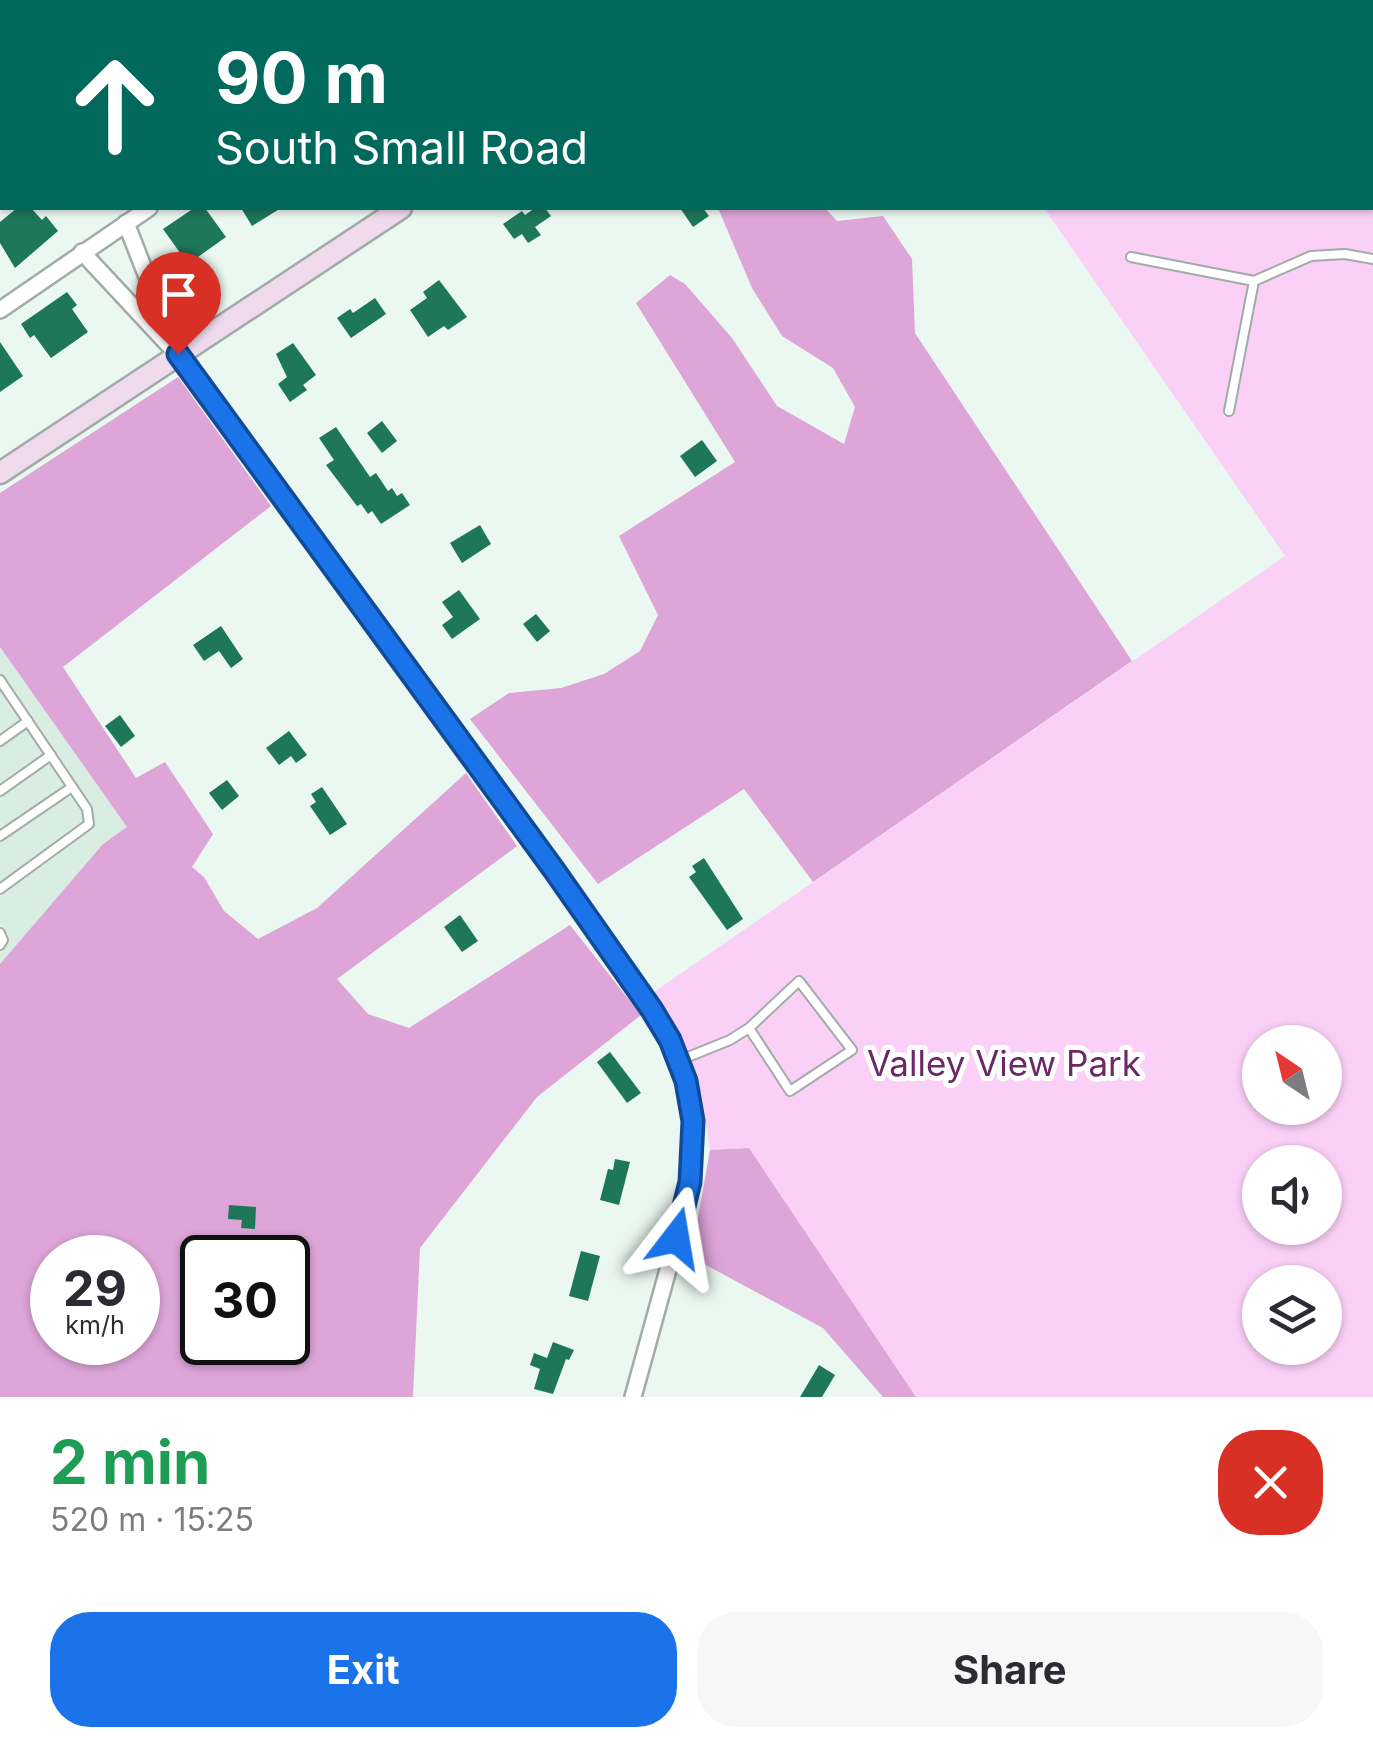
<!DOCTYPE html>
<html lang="en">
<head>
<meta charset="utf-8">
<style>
	:root { --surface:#fff; --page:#f7f7f7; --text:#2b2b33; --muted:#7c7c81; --accent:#1a73e8 }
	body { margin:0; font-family:Inter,sans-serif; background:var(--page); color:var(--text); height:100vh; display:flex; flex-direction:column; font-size:38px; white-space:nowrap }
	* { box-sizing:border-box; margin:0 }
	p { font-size:32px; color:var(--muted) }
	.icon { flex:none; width:55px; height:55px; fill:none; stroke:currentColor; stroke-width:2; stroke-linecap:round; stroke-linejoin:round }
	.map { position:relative; height:1397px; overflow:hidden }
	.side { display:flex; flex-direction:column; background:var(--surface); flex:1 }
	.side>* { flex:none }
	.banner { position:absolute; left:0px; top:0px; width:1375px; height:210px; box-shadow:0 2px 8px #0004; background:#00695c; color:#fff; overflow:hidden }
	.needle { width:65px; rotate:325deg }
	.fabs { position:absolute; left:1242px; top:1025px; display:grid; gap:20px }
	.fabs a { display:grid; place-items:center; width:100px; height:100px; border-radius:50%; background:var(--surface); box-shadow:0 2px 8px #0004; font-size:50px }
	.speed { position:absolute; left:30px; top:1235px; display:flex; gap:20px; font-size:50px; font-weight:700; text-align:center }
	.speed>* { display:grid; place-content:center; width:130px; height:130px; border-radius:50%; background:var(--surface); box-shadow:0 2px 8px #0004; line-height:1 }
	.speed small { font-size:25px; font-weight:400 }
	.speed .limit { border:5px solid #111; border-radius:15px; background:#fff; color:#111 }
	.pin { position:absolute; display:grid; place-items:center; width:85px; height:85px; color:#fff; margin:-102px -42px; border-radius:50% 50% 50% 0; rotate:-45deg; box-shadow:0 0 10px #0007 }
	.pin .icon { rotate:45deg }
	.me { position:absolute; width:110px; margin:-55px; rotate:14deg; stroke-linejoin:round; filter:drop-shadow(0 0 8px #0008) }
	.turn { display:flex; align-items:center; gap:35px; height:210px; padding:0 50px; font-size:45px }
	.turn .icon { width:130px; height:130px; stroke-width:2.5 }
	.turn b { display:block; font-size:70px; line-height:85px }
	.round { display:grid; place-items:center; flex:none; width:105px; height:105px; border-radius:40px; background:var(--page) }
	.head { display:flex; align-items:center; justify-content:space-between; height:170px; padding:0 50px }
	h1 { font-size:60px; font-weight:700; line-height:75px; color:#1e9e55 }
	.primary-button { display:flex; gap:20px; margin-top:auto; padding:20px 50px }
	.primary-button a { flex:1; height:115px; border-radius:40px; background:var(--accent); color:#fff; font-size:40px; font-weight:700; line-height:115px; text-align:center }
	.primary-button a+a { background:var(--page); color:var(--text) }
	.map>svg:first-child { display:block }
</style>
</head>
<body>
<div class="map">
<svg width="1373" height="1397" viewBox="0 0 1373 1397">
	<rect width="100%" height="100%" fill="#ebf7f1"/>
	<path fill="#daede3" d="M0,647L127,827L103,844L0,964Z"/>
	<path fill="#fbd0f7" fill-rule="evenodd" d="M1103,0H1373V1397H916L749,1148L710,1150C703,1092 684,1041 654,992L1285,556L1044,208H1372V2H1099ZM1260,1042H1325V1108H1260ZM1260,1162H1325V1228H1260ZM1260,1282H1325V1348H1260Z"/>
	<g fill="#dda5d8" fill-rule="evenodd">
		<path d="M718,208H825L837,221L883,216L912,259L915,333L1132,661L813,882L744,789L598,884L470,719L509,693L561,688L604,674L640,651L658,615L619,536L735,462L636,303L670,275L685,284L732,338L777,406L844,444L855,407L833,368L782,336L752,288Z"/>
		<path d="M178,377L271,506L63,667L136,778L165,762L213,834L192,867L204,877L224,911L258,939L317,908L466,773L517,846L337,979L368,1014L409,1028L570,925L641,1015L537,1097L420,1248L413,1397H0V964L103,844L127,827L0,647V493ZM52,1258H138V1342H52ZM202,1258H288V1342H202Z"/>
		<path d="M749,1148L916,1397H883L823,1328L691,1257L710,1150Z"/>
	</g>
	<g fill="#1e7758">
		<path d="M17,208H31L42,220L46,216L58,231L15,268L0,243V222Z"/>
		<path d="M194,208H205L226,237L188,264L163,229Z"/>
		<path d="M241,208H281L252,226Z"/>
		<path d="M535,208H545L551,216L535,227L541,235L528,243L522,234L514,239L503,224L522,211L525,215Z"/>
		<path d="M680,208H703L709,216L693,227Z"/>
		<path d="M439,280L467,317L448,330L444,326L428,337L410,310L427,298L423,292Z"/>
		<path d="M67,292L77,305L72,309L88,332L51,358L34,335L30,338L21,324Z"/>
		<path d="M375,298L386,314L351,338L337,318L350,309L353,313Z"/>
		<path d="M0,342L23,376L0,392Z"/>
		<path d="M293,343L316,375L303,385L307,390L290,402L278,384L287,377L276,354Z"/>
		<path d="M382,421L397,441L382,453L367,433Z"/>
		<path d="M336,427L370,477L376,473L388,491L392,488L397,496L402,493L410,505L381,524L372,511L368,514L361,504L357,506L326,465L334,460L319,438Z"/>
		<path d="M702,440L717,461L695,477L680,456Z"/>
		<path d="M480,525L491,544L462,563L450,543Z"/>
		<path d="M459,590L480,619L452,639L442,625L453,617L442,602Z"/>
		<path d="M536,614L550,631L537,642L523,624Z"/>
		<path d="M221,626L243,659L231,668L219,651L204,661L193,645Z"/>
		<path d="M120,715L135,736L121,747L105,726Z"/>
		<path d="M289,731L307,755L296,763L291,756L279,765L266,748Z"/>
		<path d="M227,780L239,796L222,810L209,793Z"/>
		<path d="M322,787L347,824L330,835L310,806L316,802L311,794Z"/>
		<path d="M704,858L743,919L727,930L689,877L696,872L692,866Z"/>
		<path d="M460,915L478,941L462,952L444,927Z"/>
		<path d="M610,1052L641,1093L627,1103L597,1062Z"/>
		<path d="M615,1159L630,1162L619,1205L600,1200L608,1169L613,1170Z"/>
		<path d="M229,1205L256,1207L255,1229L241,1228L242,1220L228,1219Z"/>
		<path d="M581,1251L600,1256L588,1301L569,1296Z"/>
		<path d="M553,1342L574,1350L569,1360L566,1359L553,1394L534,1389L540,1369L530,1365L534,1353L547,1358Z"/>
		<path d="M819,1365L835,1375L822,1397H800Z"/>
	</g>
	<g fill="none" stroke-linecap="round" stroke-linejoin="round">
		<g stroke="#a1aca7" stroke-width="12">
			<g id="lane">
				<path d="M1131,257L1254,281L1311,256L1345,254L1373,259"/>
				<path d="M1229,411L1254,281"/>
				<path d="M0,680L87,809L89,824L0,889"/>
				<path d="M0,741L28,721"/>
				<path d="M0,791L51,755"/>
				<path d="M0,836L72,787"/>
				<path d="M0,933L3,940L0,945"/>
				<path d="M678,1061L730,1040L749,1028L799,981L852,1050L790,1091L749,1028"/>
			</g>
		</g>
		<g stroke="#a1aca7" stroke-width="20">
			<g id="street">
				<path d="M294,0L295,2"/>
				<path d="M607,0L608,2"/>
				<path d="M171,2L173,0"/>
				<path d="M126,223L174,346"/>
				<path d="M82,252L177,354L555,870L652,1010L670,1040L690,1101L693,1152L690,1182L669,1266L633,1397"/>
				<path d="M0,310L149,208"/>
			</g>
		</g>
		<g stroke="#a1aca7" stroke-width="25">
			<g id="secondary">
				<path d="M708,2L712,0"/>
				<path d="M0,473L401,208"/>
			</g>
		</g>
		<use href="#lane" stroke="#fff" stroke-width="8"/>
		<use href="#street" stroke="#fff" stroke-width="15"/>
		<use href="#secondary" stroke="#f0dbee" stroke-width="20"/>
	</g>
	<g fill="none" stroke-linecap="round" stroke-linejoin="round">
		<g stroke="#114b97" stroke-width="25">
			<path id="route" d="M178,354L554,870L652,1010L670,1040L686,1081L693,1121L690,1182L676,1238"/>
		</g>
		<use href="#route" stroke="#1a73e8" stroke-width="18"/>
	</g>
	<g text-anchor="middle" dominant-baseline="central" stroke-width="10" stroke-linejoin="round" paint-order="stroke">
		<g font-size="35" fill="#6a2867" stroke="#fff">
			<text x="1004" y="1063">Valley View Park</text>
		</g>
	</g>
</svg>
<div class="fabs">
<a><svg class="needle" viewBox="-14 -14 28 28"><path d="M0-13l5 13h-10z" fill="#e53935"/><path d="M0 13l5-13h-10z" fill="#7c7c81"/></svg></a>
<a><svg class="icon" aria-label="sound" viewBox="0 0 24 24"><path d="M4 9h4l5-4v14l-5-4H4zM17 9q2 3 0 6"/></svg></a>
<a><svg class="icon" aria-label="layers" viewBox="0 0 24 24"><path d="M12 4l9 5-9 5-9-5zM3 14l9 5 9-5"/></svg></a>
</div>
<div class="speed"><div>29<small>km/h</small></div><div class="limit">30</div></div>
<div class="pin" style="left:178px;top:354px;background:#d93025"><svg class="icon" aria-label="arrive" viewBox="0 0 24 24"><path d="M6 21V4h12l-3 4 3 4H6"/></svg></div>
<svg class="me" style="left:676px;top:1238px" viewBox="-20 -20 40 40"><path d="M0-17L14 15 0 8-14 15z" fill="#1a73e8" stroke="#fff" stroke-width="4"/></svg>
<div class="banner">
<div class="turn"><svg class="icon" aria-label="ahead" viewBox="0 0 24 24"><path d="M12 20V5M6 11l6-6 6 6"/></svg><div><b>90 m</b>South Small Road</div></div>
</div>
</div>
<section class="side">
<div class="head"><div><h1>2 min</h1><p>520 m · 15:25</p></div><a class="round" style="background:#d93025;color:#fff"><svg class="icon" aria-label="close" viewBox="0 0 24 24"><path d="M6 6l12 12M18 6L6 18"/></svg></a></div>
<div class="primary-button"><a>Exit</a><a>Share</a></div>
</section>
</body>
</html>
